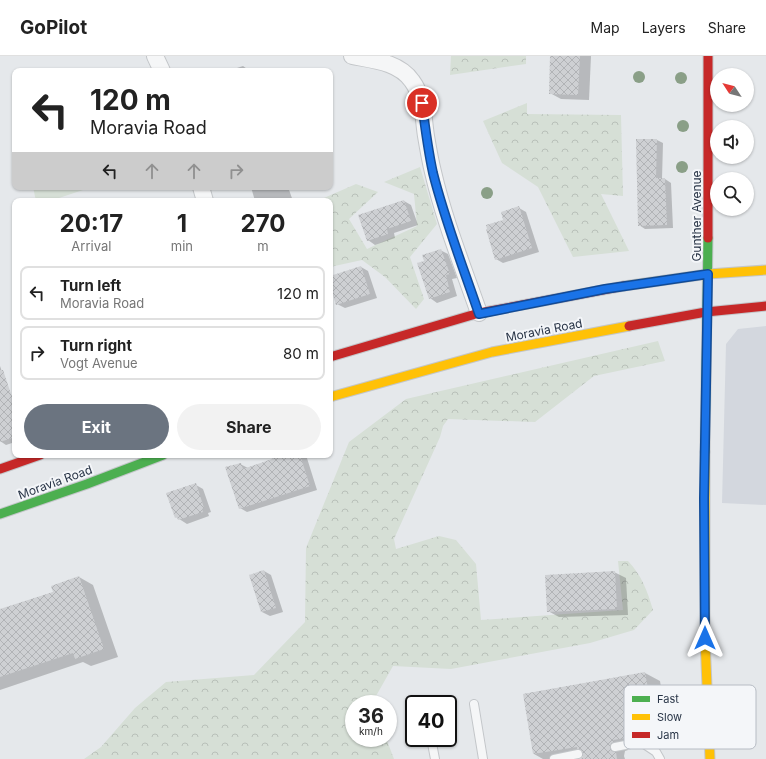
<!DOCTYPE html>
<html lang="en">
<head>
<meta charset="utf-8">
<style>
	:root { --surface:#fff; --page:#f2f2f2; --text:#222; --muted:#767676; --line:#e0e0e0; --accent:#6b7480 }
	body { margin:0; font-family:Inter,sans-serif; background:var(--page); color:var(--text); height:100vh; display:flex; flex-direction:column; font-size:15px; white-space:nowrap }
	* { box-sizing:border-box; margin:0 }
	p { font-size:13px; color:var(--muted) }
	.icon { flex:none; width:22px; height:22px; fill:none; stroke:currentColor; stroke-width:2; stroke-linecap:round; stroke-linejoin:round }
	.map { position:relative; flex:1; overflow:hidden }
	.side { position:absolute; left:12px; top:142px; width:321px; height:260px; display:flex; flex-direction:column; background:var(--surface); border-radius:8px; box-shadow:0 1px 3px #0004 }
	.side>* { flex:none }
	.guide { position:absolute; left:12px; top:12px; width:321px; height:122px; border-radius:8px; box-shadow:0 1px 3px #0004; background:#fff; color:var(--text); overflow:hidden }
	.needle { width:26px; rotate:306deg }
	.controls { position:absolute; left:710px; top:12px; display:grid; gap:8px }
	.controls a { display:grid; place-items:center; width:44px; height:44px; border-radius:50%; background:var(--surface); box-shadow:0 1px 3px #0004; font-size:20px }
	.speed { position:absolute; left:345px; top:639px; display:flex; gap:8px; font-size:20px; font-weight:700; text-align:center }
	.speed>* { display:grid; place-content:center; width:52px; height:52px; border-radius:50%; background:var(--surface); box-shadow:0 1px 3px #0004; line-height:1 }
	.speed small { font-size:10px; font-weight:400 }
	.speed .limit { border:2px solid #111; border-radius:6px; background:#fff; color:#111 }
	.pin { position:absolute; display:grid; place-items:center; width:34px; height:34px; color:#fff; margin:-17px; border:2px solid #fff; border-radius:50%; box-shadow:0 1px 4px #0007 }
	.me { position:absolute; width:44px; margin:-22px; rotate:0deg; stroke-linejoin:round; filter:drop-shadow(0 0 3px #0008) }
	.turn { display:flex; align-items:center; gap:14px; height:84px; padding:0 12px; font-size:18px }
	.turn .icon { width:52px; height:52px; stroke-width:2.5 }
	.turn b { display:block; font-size:28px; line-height:34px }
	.lanes { display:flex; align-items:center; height:38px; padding:0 12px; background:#0003; justify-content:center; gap:20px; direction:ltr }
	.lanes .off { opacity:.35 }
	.eta { display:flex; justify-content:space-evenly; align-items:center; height:68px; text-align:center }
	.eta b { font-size:24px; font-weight:700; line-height:28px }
	.button { display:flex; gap:8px; margin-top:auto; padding:8px 12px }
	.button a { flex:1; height:46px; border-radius:24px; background:var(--accent); color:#fff; font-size:16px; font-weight:700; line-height:46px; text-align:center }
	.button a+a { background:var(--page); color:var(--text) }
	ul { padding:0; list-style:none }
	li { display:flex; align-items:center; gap:12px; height:54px; margin:0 8px 6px; padding:0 4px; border:2px solid var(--line); border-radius:8px }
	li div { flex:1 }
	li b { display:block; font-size:15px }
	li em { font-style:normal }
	header { display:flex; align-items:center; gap:24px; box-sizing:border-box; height:56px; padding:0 20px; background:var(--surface); border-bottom:1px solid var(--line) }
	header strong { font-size:19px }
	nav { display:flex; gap:22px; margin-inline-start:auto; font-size:14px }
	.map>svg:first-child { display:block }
</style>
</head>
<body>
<header>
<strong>GoPilot</strong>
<nav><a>Map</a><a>Layers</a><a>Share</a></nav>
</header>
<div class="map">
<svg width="766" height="703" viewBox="0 0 766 703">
	<defs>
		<pattern id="forest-crowns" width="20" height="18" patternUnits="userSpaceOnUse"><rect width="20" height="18" fill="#d6dfd6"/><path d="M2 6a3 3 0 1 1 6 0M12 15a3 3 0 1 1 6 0" fill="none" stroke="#b8c0b9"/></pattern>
		<pattern id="building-cross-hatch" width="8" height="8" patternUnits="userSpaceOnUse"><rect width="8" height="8" fill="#ced0d3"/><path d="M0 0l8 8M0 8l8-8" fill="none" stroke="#b1b3b6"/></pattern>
	</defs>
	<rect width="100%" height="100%" fill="#e5e8eb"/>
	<path fill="#d3d7de" d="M766,270V449L722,447L726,288L738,273Z"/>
	<path fill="#d6dfd6" d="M33,131H92L50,145H36Z"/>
	<g fill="url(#forest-crowns)">
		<path d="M451,0H526V8L450,19Z"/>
		<path d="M527,47V58L621,59L623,140L601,138L629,195L573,201L538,131L502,107L483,65Z"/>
		<path d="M420,111L437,168L410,201L424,243L416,253L385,221L362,204L330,211V145H317L356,128L378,136L349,163L367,193L417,170L414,138L384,126Z"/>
		<path d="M658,285L665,305L594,320L535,366L448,363L443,370L440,381L394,483L396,493L439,480L456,484L476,508L481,564L623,554L618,505H628C642,520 647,534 653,554L634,574L590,587L451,613L393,610L376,640L378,648H354V682H386L394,703H84L101,691L135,652L166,626L254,619L305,566L306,492L349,386L406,343Z"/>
	</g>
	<g fill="#0003">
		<path d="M551,0H591L589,44L561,43L550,37Z"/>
		<path d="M243,10L250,15H228Z"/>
		<path d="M657,84L663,87L662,123H665L671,127L673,172L645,173L639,169Z"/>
		<path d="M251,131H288L293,145H255Z"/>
		<path d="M404,145L411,149L418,169L394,177L395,182L375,189L368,184Z"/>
		<path d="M519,152L526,156L539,196L503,207L496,203L504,165Z"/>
		<path d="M440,194L448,198L457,222L452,223L457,240L437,247L430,242L426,205Z"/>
		<path d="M361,211L368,215L377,242L345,252L337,248L330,226V221Z"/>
		<path d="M0,310L10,339L15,341V386L6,389L0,385Z"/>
		<path d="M272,399H306L317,434L247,456L240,452V408L248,412L273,404Z"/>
		<path d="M196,429L203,433L211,456L208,457L209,460L187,468L176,461Z"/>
		<path d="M264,515L271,519L283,556L270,560L262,556Z"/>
		<path d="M614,516L626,522L628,559L559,561L548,555Z"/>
		<path d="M79,521L93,529L118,601L91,610L83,606L0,634V554L54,536Z"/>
		<path d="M645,617L660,625L670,684L627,692L628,694L625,695L624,700L625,703H582L584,700L565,703H543L534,698L524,638Z"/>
	</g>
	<g fill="url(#building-cross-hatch)">
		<path d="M550,0H580L578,39L549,38Z"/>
		<path d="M636,83H657L656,122H665L667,169L638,170Z"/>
		<path d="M404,144L411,165L387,173L388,178L367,185L358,159Z"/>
		<path d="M519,150L532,192L495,204L486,173H487L486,169L503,164L501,156Z"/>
		<path d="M441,193L450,218L446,219L450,236L429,243L417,207L424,205L422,199Z"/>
		<path d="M361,210L370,238L336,249L330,229V220Z"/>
		<path d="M0,314H3L15,350V381L0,386Z"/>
		<path d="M271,399H300L310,430L239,453L225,411L241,407L243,413L272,403Z"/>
		<path d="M196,427L204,452L202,453L203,456L178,464L177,461L175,462L166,437Z"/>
		<path d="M264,514L276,552L261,556L249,519Z"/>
		<path d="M615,515L617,553L547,556L545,519Z"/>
		<path d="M79,520L104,593L75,603L73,597L0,621V553L53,536L51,530Z"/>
		<path d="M645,616L656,677L613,684L614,686L611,687L610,692L611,695L616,696L617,703H580L583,700V697L580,693H577V691L533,698L523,638Z"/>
	</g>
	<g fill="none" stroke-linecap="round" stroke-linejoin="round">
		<g stroke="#c3c6c9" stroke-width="10">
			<g id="lane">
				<path d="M426,647V648"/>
				<path d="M474,648L483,703"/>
				<path d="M431,682L435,703"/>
				<path d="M615,691L641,686L656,696L660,703"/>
				<path d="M554,703L578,698"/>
			</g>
		</g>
		<g stroke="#c3c6c9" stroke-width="18">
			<g id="street">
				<path d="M155,0L162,15"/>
				<path d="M352,0C373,4 399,6 412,25C424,41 423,61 426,80C428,92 430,104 433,116C444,164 463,211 479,257"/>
				<path d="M201,131L205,145"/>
			</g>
		</g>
		<g stroke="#c3c6c9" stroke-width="11">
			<g id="fast">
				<path d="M705,396L708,182"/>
				<path d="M0,458L87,428L163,399"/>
			</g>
		</g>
		<g stroke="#c3c6c9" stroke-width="11">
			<g id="slow">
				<path d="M624,230L708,218L766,214"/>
				<path d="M330,341L492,296L629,270"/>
				<path d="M705,396V582L710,703"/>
			</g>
		</g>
		<g stroke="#c3c6c9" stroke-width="11">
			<g id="jam">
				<path d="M708,0V182"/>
				<path d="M629,270L706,256L766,250"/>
				<path d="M330,301L479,257L624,230"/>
				<path d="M0,413L40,399"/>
			</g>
		</g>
		<use href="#lane" stroke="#f5f6f7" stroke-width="8"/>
		<use href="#street" stroke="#f5f6f7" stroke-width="16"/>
		<use href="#fast" stroke="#4caf50" stroke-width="9"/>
		<use href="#slow" stroke="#ffc107" stroke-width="9"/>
		<use href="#jam" stroke="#c62828" stroke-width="9"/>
	</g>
	<g fill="#8a9f87">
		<circle cx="639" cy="21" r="6"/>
		<circle cx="681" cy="22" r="6"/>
		<circle cx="683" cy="70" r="6"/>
		<circle cx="682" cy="111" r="6"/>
		<circle cx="487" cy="137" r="6"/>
	</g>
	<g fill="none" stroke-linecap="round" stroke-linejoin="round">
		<g stroke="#114b97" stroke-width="10">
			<path id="route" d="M422,47C425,71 428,94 433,117C445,165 463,211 479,258L605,233L708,218L704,442L705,582"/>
		</g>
		<use href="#route" stroke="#1a73e8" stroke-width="7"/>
	</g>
	<g text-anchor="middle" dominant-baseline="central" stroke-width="4" stroke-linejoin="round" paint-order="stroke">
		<g font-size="12" fill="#293547" stroke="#f4f6f9">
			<text transform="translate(696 160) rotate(-90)">Gunther Avenue</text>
			<text transform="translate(544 274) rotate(-11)">Moravia Road</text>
			<text transform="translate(55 426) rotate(-20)">Moravia Road</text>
		</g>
	</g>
	<rect x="624" y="629" width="132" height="64" rx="6" fill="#f4f6f9" stroke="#b7bcc4" stroke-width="1"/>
	<rect x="632" y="640" width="18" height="6" fill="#4caf50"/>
	<rect x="632" y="658" width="18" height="6" fill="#ffc107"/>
	<rect x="632" y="676" width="18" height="6" fill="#c62828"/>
	<g font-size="11" fill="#293547">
		<text x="657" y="647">Fast</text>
		<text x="657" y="665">Slow</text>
		<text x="657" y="683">Jam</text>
	</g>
</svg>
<div class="controls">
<a><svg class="needle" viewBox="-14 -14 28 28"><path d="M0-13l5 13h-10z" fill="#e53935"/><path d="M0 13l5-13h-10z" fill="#767676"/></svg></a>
<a><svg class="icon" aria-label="sound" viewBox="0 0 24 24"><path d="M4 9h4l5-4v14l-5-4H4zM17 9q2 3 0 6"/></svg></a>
<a><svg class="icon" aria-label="search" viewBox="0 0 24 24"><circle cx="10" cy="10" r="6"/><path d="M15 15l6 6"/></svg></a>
</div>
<div class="speed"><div>36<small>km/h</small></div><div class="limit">40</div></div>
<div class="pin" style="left:422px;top:47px;background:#d93025"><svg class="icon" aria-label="arrive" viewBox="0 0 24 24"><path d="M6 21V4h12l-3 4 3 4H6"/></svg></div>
<svg class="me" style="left:705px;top:582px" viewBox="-20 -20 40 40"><path d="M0-17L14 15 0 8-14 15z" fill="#1a73e8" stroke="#fff" stroke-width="4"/></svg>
<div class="guide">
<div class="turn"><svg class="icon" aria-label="left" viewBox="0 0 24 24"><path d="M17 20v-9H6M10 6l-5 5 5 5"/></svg><div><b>120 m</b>Moravia Road</div></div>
<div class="lanes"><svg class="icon" aria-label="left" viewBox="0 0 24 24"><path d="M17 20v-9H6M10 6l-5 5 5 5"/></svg><svg class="icon off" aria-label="ahead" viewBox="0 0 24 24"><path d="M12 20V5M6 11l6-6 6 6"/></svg><svg class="icon off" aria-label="ahead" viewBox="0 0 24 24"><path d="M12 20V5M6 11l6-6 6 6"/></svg><svg class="icon off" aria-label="right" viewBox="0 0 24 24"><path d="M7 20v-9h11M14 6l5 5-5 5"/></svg></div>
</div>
<section class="side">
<div class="eta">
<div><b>20:17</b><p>Arrival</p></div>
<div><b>1</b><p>min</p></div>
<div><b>270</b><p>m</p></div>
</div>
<ul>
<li><svg class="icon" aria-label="left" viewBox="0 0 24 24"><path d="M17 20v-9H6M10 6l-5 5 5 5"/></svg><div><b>Turn left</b><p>Moravia Road</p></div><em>120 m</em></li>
<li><svg class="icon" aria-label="right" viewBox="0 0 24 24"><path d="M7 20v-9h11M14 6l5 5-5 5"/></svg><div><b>Turn right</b><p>Vogt Avenue</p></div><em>80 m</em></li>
</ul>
<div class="button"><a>Exit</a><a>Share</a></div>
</section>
</div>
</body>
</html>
